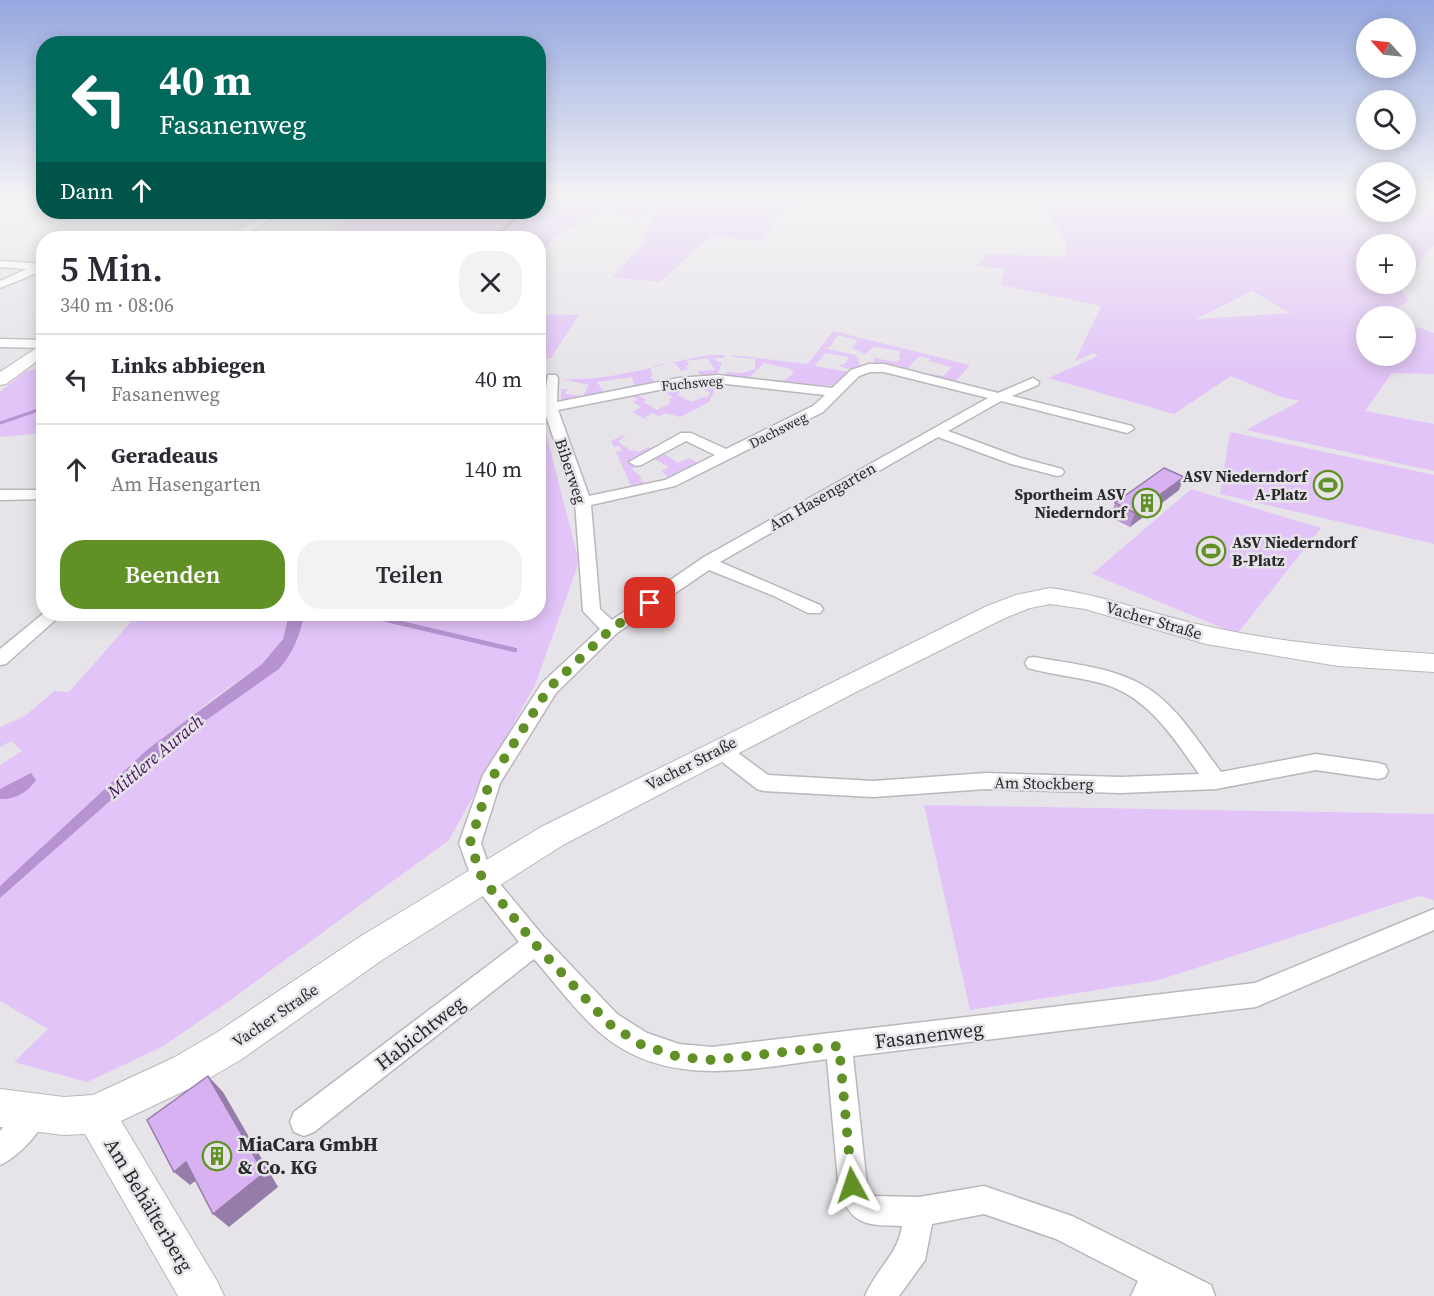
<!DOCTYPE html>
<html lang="de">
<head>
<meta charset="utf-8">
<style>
	:root { --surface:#fff; --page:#f2f2f3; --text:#2b2b33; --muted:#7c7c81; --line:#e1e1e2; --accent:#619026 }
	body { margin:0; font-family:"Source Serif 4",serif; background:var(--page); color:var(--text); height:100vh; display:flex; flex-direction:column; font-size:22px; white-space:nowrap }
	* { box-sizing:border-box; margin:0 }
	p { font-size:20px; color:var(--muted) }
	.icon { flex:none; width:33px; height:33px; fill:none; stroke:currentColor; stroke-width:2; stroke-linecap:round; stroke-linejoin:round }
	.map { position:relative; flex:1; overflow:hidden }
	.sheet { position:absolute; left:36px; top:231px; width:510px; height:390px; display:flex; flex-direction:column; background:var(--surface); border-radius:24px; box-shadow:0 3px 15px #0003 }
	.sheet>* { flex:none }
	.hud { position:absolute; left:36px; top:36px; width:510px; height:183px; border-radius:24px; box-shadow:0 3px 15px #0003; background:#00695c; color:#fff; overflow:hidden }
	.needle { width:39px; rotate:297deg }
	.fabs { position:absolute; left:1356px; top:18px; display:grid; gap:12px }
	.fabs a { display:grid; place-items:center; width:60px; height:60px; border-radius:50%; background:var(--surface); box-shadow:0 3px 15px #0003; font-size:30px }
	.pin { position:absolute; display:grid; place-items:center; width:51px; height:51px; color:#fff; margin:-26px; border-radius:12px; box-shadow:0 3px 9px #0006 }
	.me { position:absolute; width:66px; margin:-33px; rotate:355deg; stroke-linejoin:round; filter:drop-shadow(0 0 4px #0008) }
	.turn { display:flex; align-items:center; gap:21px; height:126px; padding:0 24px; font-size:27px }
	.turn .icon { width:78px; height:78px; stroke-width:2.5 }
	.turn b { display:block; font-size:42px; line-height:51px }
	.then { display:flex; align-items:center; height:57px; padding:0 24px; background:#0003; gap:12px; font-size:22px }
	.round { display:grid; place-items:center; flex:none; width:63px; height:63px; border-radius:24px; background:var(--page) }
	.headline { display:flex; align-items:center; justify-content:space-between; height:102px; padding:0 24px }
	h1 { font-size:36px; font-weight:600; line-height:45px }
	.primary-button { display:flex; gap:12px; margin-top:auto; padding:12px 24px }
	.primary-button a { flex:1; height:69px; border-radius:24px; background:var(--accent); color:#fff; font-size:24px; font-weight:600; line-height:69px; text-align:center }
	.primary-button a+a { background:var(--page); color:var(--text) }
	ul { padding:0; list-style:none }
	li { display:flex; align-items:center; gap:18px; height:90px; padding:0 24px; border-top:2px solid var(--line) }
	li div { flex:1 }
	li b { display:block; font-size:22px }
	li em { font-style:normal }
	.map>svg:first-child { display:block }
</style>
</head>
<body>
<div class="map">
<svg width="1434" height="1296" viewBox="0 0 1434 1296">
	<rect width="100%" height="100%" fill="#e7e4e9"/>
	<g fill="#e2c4f8" fill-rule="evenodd">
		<path d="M539,196H624L555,237L539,254L538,238H469L507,232L524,212H538Z"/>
		<path d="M663,196H809L781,213L761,241L711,236L660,282L613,277L642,244L651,218Z"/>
		<path d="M1040,196H1366V212H1406V196H1434V245C1420,255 1418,272 1406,283V244H1366V284H1405L1400,287L1408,301L1388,316H1366V356H1406V323L1434,333V374L1392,373L1365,411L1434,424V471L1246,430L1300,401L1281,397L1231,376L1174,414L1048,378L1098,356L1094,353L1075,361L1101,306L1001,285L1005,269L977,266L986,254L1065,257L1066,243ZM1252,291L1290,313L1196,319Z"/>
		<path d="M635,197L652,200L644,218L607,214Z"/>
		<path d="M352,212H507L513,216L501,230L461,234L453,238H323Z"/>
		<path d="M539,314L579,315L551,358H539Z"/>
		<path d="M833,331L970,365L954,383L915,372L944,376L951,367L929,361L930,358L919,356L905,371L875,364L874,358L897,362L901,358L898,356L901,351L873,347L865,354L850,347H854L857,340L838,335L830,347L823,348L856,355L860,365L852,370L838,366L846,363L848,357L825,353L815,366L849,372L832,386L774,381L785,380L794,373L790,369L764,363L749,378L727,376L725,372L742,373L755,369V359L733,357V355L808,364Z"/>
		<path d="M709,355H725L723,358H716L714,360L722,363L717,375L700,376L697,371L715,370L707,358L687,361L689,365L685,366L688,369L681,371L675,363L656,365L650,369L653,376L650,377L656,384L614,392L612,390L634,385L632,377L597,382L605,394L569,401L561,399V389H568L565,394L583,396L589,385L562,379C611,382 661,363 709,355Z"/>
		<path d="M43,368V433L0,437V392L26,371Z"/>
		<path d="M718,382L709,402L680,417L666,413L659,416L652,413L645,417L647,420L632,412L641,407L633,402L638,399L631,396L637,395L647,400L643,402L657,410L670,403L669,399L673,397L660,390L668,393L670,391L665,389L673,387L681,391L677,395L692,402L703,397L707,398L710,393L702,388L683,385Z"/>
		<path d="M539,406L579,562L535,685L449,840L229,1001L162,1047L87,1082L14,1062L48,1029L0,1001V898L185,735L279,669C294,652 299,636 305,614H538Z"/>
		<path d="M1230,432L1434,475V544L1220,494Z"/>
		<path d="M626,434L618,442L631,451L637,452L627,446L639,452L648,447L654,450L632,469L642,478L640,480L648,484L632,488L616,452L622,450L619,446L614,447L611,441Z"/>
		<path d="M663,453L678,463L689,458L701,464L669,478L662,471L669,467L653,458Z"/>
		<path d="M1191,489L1321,528L1237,634L1092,574Z"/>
		<path d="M138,614H289L283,639L262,664L210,701L0,886V765L22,751L11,741L0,747V727L25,716L54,691L69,692Z"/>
		<path d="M924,805L1434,814V900L1419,896L1159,980L970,1010Z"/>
	</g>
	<g fill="#b893d2">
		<path d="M507,212H524L502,234L453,238L461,234L501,230L513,216Z"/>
		<path d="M289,614H305C299,636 294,652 279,669L185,735L0,898V886L148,749L262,664L283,639Z"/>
		<path d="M31,773L36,780C28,792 15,800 0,799V789Z"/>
	</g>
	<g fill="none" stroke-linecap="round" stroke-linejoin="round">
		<path stroke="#b893d2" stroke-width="3" d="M0,423L44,408"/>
		<path stroke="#b893d2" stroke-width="4.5" d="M362,614L515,650"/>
		<g stroke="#bab7bc" stroke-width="3">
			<g id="street">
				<path d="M0,261L44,264V270L0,288V281L27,269L0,267Z"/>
				<path d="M0,339L44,340V348L0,347Z"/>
				<path d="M869,364H884L998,393L1033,378L1039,382L1038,385L1012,396L1132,426L1134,429L1127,433L1001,401L948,431L1021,458L1062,469L1064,472L1062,475L1057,476L1011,464L938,437L720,562L820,605L823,609L820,613H808L774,596L709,570L617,633L556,693L500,783L481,843L491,873L543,936L617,1014L647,1033L679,1044L712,1047L1255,983L1434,909V930L1256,1007L853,1056L867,1186L874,1196L919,1197L984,1186L1072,1216L1211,1285L1215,1296H1131L1138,1281L1056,1239L984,1214L932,1224L925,1260L899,1296H865C876,1269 898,1255 902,1226C869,1225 853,1227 839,1192L827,1059C749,1069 664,1090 598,1031C575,1010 555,983 534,959L314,1132L304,1136L294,1132L290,1122L294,1112L519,942L474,885L459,843L483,775L542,683L600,629L583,611L575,502L543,407L548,375H556L558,378L557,402L679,378L718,375L832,388L851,370ZM870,372H884L988,398L704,557L612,620L600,609L591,505L675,486L823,412L859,376ZM718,383L825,395L813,406L726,449L691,433H681L629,462L636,466L641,465L686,441L715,455L665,480L589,496L558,410L679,386Z"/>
				<path d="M0,490H44V499L0,500Z"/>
				<path d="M44,613L62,614L6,664L0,665V649Z"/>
				<path d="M1034,657C1071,664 1116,667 1149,689C1179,709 1199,743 1221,772L1316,754L1378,763L1385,765L1388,771L1385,777L1378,779L1316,770L1216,789L1121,793L986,789L873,797L764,791L757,789L712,754L709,749L712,744L719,741L726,744L768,775L873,781L986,773L1121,777L1199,774C1174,738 1148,697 1104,684C1079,677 1053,675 1028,668L1025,663L1028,658Z"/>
				<path d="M34,1101L44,1105L48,1115C40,1133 18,1157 0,1165V1131L24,1105Z"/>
			</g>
		</g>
		<g stroke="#bab7bc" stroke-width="2">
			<g id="secondary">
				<path d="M268,212H284L240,238H224Z"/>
				<path d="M44,343V356L6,384L0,385V372Z"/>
				<path d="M1050,588C1104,595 1153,615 1206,626C1281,643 1358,649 1434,654V672L1338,666L1206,644L1085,609L1050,604L1030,608L1005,618L854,693L563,845L382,960L242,1059L199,1084L121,1121L217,1281L224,1296H178L85,1134L64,1135L0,1127V1089L64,1097L93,1095L173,1058L216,1033L358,938L541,827L987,606L1016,595Z"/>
			</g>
		</g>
		<use href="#street" fill="#fff" fill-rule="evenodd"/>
		<use href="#secondary" fill="#fff" fill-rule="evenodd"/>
	</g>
	<path fill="#b998cf" d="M1179,490L1130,527L1110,517L1115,503Z"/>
	<g fill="#967ca9">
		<path d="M1184,477L1179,490L1130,527L1135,513Z"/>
		<path d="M208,1076L223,1092L278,1187L229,1227L213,1214Z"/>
		<path d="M186,1162L202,1176L190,1185L174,1172Z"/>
	</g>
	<g fill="#d7b1f1" stroke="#967ca9" stroke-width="1.5">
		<path d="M1164,468L1184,477L1135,513L1115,503Z"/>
		<path d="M208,1076L264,1173L213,1214L186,1162L174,1172L147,1120Z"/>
	</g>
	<linearGradient id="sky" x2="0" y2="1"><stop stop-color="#95a7df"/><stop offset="0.52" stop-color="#f4f3f5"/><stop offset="1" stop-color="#f4f3f5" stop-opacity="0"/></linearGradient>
	<rect width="1434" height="377" fill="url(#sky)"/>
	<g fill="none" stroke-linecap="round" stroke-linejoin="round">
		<path stroke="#619026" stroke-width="10" stroke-dasharray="0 18" d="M650,603L611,629L549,688L490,781L470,843L482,878L535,944L608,1023L640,1044L679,1057L712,1060L839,1046L852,1185"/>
	</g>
	<defs>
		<g id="stadium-ring" transform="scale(1.5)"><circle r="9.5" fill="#e7e4e9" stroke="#619026" stroke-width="1.5"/><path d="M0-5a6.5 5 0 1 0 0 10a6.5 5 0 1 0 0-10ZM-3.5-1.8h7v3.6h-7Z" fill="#619026"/></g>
		<g id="building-ring" transform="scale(1.5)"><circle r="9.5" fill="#e7e4e9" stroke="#619026" stroke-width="1.5"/><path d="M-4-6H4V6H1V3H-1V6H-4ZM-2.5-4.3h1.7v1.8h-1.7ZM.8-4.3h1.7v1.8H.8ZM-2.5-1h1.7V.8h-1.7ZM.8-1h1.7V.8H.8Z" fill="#619026"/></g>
	</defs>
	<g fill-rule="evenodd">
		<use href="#stadium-ring" x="1328" y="485"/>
		<use href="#building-ring" x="1147" y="503"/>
		<use href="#stadium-ring" x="1211" y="551"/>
		<use href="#building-ring" x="217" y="1156"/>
	</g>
	<g text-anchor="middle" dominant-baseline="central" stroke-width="5" stroke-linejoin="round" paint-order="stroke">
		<g font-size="14" fill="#29282a" stroke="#e7e4e9">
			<text transform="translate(692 383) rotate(-5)">Fuchsweg</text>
			<text transform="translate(778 430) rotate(-27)">Dachsweg</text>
		</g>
		<g font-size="16" fill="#29282a" stroke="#e7e4e9">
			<text transform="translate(571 471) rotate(72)">Biberweg</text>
			<text transform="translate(822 496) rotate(-30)">Am Hasengarten</text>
			<text transform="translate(1154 620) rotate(16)">Vacher Straße</text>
			<text transform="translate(691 763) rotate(-27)">Vacher Straße</text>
			<text transform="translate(1044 783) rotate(1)">Am Stockberg</text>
			<text transform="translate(275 1015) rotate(-34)">Vacher Straße</text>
		</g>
		<g font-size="16" font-weight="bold" fill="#29282a" stroke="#e7e4e9" text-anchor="end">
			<text x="1307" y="476">ASV Niederndorf<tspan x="1307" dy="18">A-Platz</tspan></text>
			<text x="1126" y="494">Sportheim ASV<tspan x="1126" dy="18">Niederndorf</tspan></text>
			<text x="1232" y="542" text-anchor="start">ASV Niederndorf<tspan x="1232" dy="18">B-Platz</tspan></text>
		</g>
		<g font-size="18" font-style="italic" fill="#461560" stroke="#e7e4e9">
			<text transform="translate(155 756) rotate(-40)">Mittlere Aurach</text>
		</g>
		<g font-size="20" fill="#29282a" stroke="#e7e4e9">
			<text transform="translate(420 1033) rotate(-38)">Habichtweg</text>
			<text transform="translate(929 1035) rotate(-7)">Fasanenweg</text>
			<text transform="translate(149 1205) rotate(59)">Am Behälterberg</text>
		</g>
		<g font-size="20" font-weight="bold" fill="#29282a" stroke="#e7e4e9" text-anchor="start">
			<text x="238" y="1144">MiaCara GmbH<tspan x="238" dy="23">&amp; Co. KG</tspan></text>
		</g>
	</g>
</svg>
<div class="fabs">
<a><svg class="needle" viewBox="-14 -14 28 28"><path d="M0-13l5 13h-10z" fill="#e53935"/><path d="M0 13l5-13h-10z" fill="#7c7c81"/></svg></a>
<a><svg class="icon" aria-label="search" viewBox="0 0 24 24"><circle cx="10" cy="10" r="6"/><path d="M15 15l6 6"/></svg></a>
<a><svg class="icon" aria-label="layers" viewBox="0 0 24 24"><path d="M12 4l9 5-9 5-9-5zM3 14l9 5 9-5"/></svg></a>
<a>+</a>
<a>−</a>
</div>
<div class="pin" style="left:650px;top:603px;background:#d93025"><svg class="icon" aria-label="arrive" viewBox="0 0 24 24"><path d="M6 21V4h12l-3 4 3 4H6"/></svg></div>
<svg class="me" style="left:852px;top:1185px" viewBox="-20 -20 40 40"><path d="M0-17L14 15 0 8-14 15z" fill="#619026" stroke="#fff" stroke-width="4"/></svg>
<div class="hud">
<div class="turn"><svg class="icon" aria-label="left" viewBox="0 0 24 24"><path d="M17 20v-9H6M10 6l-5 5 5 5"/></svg><div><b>40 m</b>Fasanenweg</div></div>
<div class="then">Dann<svg class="icon" aria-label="ahead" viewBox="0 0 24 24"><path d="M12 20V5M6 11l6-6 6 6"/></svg></div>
</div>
<section class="sheet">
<div class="headline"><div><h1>5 Min.</h1><p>340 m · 08:06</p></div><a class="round"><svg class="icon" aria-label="close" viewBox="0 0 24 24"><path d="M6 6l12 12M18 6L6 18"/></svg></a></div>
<ul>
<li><svg class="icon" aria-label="left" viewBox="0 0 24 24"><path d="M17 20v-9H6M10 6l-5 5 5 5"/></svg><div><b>Links abbiegen</b><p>Fasanenweg</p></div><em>40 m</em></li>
<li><svg class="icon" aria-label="ahead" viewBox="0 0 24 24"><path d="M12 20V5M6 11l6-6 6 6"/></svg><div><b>Geradeaus</b><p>Am Hasengarten</p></div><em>140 m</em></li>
</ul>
<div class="primary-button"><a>Beenden</a><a>Teilen</a></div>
</section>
</div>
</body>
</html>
